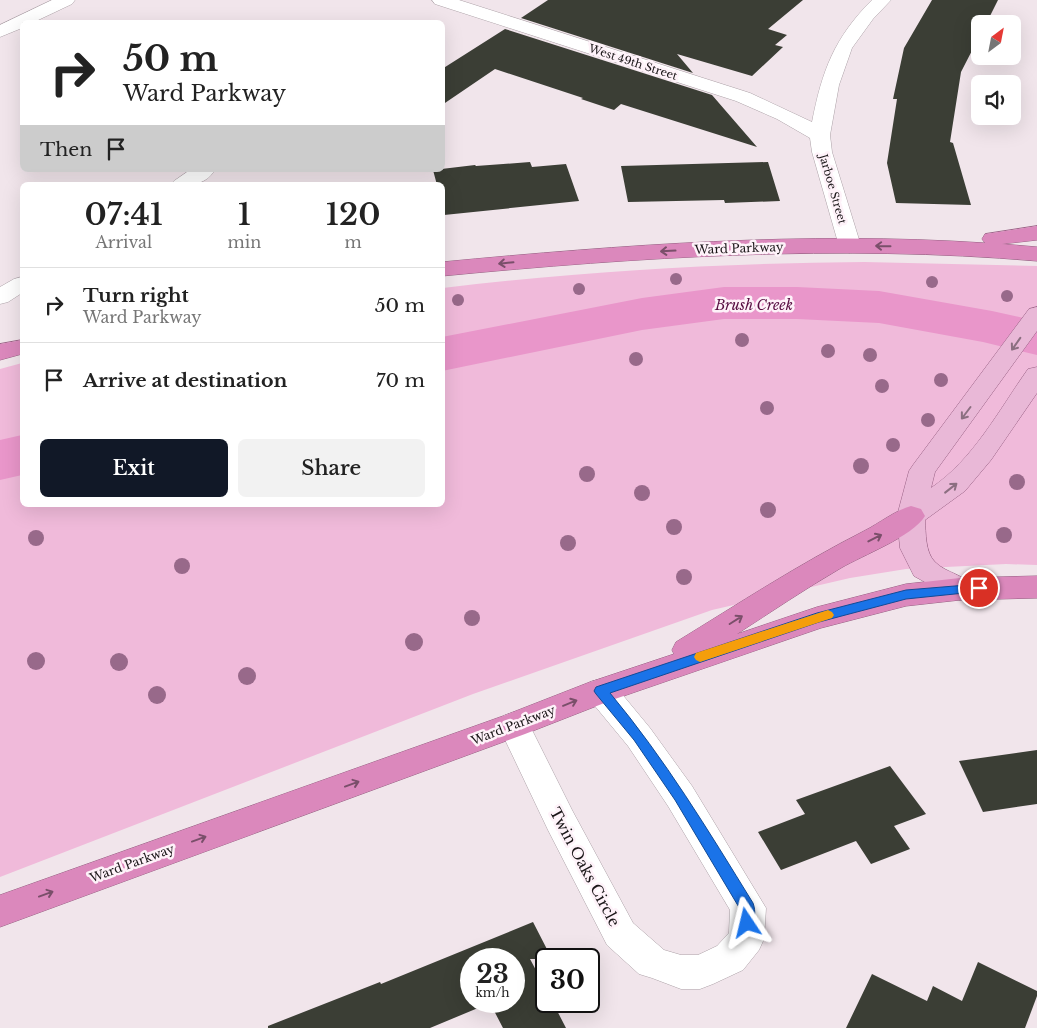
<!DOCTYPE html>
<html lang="en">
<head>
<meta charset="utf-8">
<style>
	:root { --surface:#fff; --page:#f2f2f2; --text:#222; --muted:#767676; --line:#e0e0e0; --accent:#111827 }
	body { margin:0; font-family:"Libre Baskerville",serif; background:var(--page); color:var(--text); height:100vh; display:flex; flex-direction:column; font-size:19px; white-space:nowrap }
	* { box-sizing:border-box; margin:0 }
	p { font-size:16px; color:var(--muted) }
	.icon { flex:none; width:28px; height:28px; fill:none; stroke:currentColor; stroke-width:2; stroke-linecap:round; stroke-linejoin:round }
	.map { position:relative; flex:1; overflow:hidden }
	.sheet { position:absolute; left:20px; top:182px; width:425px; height:325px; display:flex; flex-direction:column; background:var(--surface); border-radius:8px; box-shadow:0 5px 20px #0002 }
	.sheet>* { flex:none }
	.guide { position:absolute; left:20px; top:20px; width:425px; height:152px; border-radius:8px; box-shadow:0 5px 20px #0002; background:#fff; color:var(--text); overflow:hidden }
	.needle { width:32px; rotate:32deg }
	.controls { position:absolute; left:971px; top:15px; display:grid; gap:10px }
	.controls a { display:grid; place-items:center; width:50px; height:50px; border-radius:8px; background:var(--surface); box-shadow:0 5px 20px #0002; font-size:25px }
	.speed { position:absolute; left:460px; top:948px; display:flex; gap:10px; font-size:25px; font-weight:700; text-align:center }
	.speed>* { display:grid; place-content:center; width:65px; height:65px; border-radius:50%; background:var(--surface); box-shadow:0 5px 20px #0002; line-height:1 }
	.speed small { font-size:12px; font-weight:400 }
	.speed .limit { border:2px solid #111; border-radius:8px; background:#fff; color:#111 }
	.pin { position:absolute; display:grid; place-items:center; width:42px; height:42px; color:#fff; margin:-21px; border:2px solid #fff; border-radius:50%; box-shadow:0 1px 5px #0007 }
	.me { position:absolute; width:55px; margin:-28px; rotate:350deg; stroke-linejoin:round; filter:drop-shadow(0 0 4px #0008) }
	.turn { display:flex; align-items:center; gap:18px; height:105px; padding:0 20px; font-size:22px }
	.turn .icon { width:65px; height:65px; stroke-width:2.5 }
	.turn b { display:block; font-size:35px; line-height:42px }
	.then { display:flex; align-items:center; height:48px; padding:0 20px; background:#0003; gap:10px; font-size:19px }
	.eta { display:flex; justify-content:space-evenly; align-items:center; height:85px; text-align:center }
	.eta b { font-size:30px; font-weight:600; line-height:35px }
	.action { display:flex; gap:10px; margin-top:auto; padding:10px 20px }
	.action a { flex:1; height:58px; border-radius:8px; background:var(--accent); color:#fff; font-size:20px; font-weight:600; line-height:58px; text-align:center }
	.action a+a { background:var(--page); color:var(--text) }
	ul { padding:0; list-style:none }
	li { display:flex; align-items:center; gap:15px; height:75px; padding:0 20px; border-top:1px solid var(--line) }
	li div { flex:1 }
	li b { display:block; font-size:19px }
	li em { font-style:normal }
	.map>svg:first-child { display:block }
</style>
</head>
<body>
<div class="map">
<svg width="1037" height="1028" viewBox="0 0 1037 1028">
	<rect width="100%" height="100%" fill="#f1e5eb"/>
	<path fill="#f0bada" d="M864,262L1037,266V565L1006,564L906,569L850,578L712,610L473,694L0,877V369L22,363V505H442L443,288C582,271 723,263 864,262Z"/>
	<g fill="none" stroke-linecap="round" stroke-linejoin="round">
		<g fill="#e996ca" fill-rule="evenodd">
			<path d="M724,287H797L879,291L992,311L1037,321V355L983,342L879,323L797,319H724L642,330L442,371V337L642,298Z"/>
			<path d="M22,435V475L0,480V440Z"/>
		</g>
	</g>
	<g fill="#3b3e35" fill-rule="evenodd">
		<path d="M548,0H803L768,29L787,35L775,45L783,47L752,76L677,54L693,73L521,18Z"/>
		<path d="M932,0H998L986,24H980V35L961,72L950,142L953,143L971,205L896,203L887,163L897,99H893L904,48Z"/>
		<path d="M505,29L712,95L757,147L621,104L614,110L581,99L583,98L495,69L442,105V69Z"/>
		<path d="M530,162L532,167L566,164L579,201L444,215L442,185H437L433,170L475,165L476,166Z"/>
		<path d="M768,162L780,201L725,203L724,200L628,202L621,166Z"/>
		<path d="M1037,750V804L983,812L959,761Z"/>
		<path d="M890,766L926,814L894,826L910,849L871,864L856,841L781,870L758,832L805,814L796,800Z"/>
		<path d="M533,922L552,959H530L546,989V1001H552L566,1028H503L490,1003L430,1028H268V1026L380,982L381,984ZM471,959H514V1001H471Z"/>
		<path d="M978,962L1037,991V996L1025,1028H846L872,974L927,1001L933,986L962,1001Z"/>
	</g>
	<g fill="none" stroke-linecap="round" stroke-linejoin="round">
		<g stroke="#aca1a7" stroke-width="1">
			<g id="minor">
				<path d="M52,0H75L72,4L34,22H22V28L0,37V25Z"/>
				<path d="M432,0H459L750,93L812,122C822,71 834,38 872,0H891L873,19L852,48L839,85L830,135L832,152L861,246L858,251L850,253L842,251L839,246L812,152L810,138L777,119L736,101L435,4Z"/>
				<path d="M190,170H215C204,187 188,185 170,185L174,181Z"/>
				<path d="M22,277V293L8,302L0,304V287L14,279Z"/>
				<path d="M601,679L612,682L650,728L692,786L766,908L764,939L759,950L743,970L713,984L700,989H681L652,978L639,974L607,945L548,830L498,725L503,716L514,712L525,716L572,810L633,923L664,950L681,955H698L717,946L729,933L730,910L668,806L628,746L590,700L586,691L590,682Z"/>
			</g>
		</g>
		<g stroke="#976083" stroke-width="1">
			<path id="major" d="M1037,307V331L935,472L931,488C973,460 999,410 1028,369L1037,367V393L991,460L965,491L925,520C926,533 925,552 935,562C947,574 966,574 974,589L970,596L960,600L950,596L914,576L900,548L897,516L909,471L913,465L1029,309Z"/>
		</g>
		<g stroke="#976083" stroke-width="1">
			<g id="highway">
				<path d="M1037,226V240L1002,244L1037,247V261C838,244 640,257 442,276V262C622,245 804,231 985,243L982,239L985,234Z"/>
				<path d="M22,340V354L0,360V344Z"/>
				<path d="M911,506L921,509L925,516C912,537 863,555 841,568C805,589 771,612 737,634L817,607L906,584L960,578L1037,576V598L960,600L906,606L821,628L612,700L525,734L0,927V895L503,716L590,682L674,654L672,650L676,642C738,604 799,564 864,531C880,523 894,511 911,506Z"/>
			</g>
		</g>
		<use href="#minor" fill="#fff" fill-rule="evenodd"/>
		<use href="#major" fill="#e9b8d7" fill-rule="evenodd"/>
		<use href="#highway" fill="#db88bc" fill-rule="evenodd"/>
	</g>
	<g fill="#98698a">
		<circle cx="676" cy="279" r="6"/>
		<circle cx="932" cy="282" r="6"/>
		<circle cx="579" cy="289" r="6"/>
		<circle cx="1007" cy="296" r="6"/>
		<circle cx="458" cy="300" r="6"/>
		<circle cx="742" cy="340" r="7"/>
		<circle cx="828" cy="351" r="7"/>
		<circle cx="870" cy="355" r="7"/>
		<circle cx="636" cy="359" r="7"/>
		<circle cx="941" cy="380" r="7"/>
		<circle cx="882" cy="386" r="7"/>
		<circle cx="767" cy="408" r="7"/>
		<circle cx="928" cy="420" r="7"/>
		<circle cx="893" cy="445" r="7"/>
		<circle cx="861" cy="466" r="8"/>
		<circle cx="587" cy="474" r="8"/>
		<circle cx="1017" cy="482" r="8"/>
		<circle cx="642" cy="493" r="8"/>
		<circle cx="768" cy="510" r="8"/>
		<circle cx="674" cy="527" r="8"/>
		<circle cx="1004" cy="535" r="8"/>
		<circle cx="36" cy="538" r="8"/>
		<circle cx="568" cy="543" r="8"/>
		<circle cx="182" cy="566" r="8"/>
		<circle cx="684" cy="577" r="8"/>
		<circle cx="472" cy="618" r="8"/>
		<circle cx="414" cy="642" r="9"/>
		<circle cx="36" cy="661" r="9"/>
		<circle cx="119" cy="662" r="9"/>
		<circle cx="247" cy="676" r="9"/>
		<circle cx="157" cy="695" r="9"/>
	</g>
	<defs><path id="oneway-shaft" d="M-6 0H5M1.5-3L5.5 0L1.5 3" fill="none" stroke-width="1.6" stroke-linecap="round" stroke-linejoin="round" transform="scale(1.25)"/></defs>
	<g stroke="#7a4f6a">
		<use href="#oneway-shaft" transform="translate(883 246) rotate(-179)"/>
		<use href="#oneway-shaft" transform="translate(668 251) rotate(177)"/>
		<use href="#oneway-shaft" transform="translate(506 263) rotate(174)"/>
		<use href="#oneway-shaft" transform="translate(875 538) rotate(-27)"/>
		<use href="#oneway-shaft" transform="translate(736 620) rotate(-32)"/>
		<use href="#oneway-shaft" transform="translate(570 703) rotate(-22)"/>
		<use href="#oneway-shaft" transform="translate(352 784) rotate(-20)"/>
		<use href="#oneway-shaft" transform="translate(199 839) rotate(-20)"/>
		<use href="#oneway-shaft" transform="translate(46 894) rotate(-20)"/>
	</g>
	<g stroke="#8c6f81">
		<use href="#oneway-shaft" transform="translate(1016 344) rotate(125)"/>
		<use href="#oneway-shaft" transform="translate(966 413) rotate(127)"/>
		<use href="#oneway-shaft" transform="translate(951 488) rotate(-38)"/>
	</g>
	<path fill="#1a73e8" stroke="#114b97" d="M979,584L984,585L985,588L984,591L906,599L819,622L610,693C665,759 708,830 753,903C756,911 755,921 752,928L747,930L742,928L739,923L740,909L675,800L634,740L596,694L594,691L596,687L817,613L906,590Z"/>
	<path fill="#f59e0b" d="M828,610L832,612L834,615L832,618L700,662L696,660L694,657L696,653Z"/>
	<g text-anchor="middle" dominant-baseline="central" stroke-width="5" stroke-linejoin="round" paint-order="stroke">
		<g font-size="11" fill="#1a1618" stroke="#fef2f9">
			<text transform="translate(633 62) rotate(18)">West 49th Street</text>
			<text transform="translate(833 189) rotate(74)">Jarboe Street</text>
		</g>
		<g font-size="12" fill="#1a1618" stroke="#fef2f9">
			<text transform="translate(739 248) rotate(-2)">Ward Parkway</text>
			<text transform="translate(513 725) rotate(-21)">Ward Parkway</text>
			<text transform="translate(132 863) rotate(-20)">Ward Parkway</text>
		</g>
		<g font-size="14" font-style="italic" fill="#580e42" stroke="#fef2f9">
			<text x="754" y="305">Brush Creek</text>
		</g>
		<g font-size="15" fill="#1a1618" stroke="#fef2f9">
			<text transform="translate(585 867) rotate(62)">Twin Oaks Circle</text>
		</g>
	</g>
</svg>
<div class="controls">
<a><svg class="needle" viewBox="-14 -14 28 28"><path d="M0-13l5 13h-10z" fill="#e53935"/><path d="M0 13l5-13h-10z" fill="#767676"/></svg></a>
<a><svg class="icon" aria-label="sound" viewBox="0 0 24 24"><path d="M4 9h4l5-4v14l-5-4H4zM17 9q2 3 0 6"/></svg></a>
</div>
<div class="speed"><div>23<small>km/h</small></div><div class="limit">30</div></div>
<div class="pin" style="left:979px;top:588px;background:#d93025"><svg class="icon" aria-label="arrive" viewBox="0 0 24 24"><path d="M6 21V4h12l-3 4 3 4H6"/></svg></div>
<svg class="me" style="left:747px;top:923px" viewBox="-20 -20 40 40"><path d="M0-17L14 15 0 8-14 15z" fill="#1a73e8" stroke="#fff" stroke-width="4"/></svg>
<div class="guide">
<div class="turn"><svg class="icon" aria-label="right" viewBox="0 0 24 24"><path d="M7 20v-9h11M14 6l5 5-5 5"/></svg><div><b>50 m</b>Ward Parkway</div></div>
<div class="then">Then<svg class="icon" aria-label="arrive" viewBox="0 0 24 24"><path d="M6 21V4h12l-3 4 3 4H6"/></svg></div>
</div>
<section class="sheet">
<div class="eta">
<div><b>07:41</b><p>Arrival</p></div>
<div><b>1</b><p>min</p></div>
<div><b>120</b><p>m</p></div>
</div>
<ul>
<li><svg class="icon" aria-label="right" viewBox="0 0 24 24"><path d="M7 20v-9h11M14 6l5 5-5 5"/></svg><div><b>Turn right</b><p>Ward Parkway</p></div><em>50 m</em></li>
<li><svg class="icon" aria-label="arrive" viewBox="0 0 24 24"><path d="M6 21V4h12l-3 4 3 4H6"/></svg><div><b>Arrive at destination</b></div><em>70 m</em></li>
</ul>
<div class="action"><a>Exit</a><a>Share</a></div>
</section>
</div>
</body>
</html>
